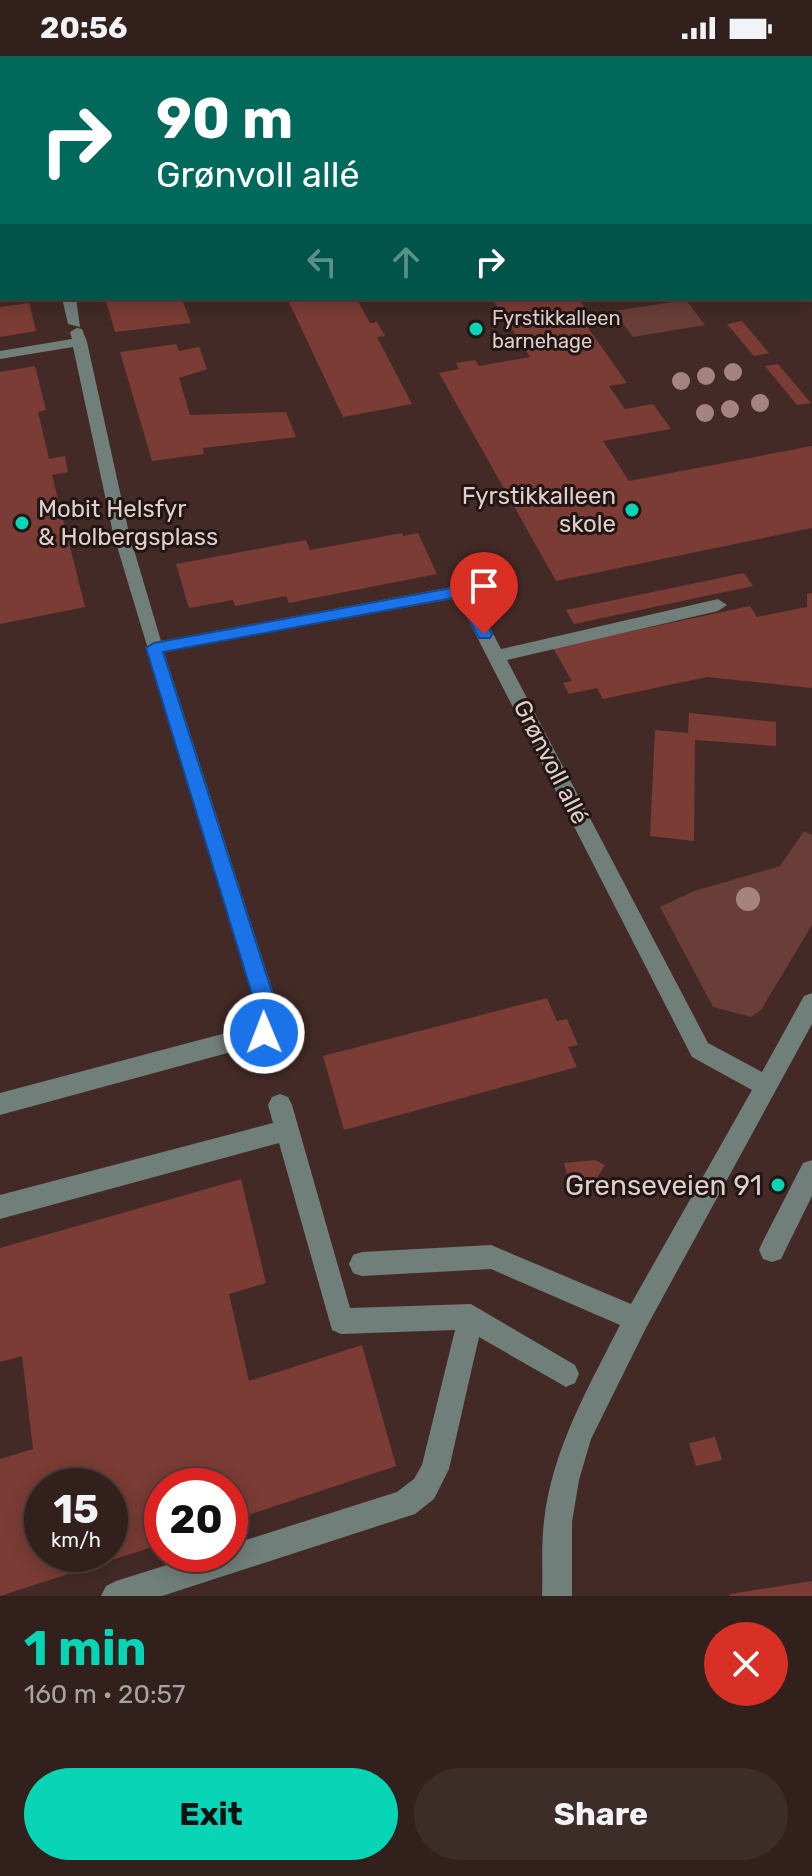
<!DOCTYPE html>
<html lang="en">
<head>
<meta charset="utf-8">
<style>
	:root { --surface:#32201c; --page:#3d2d29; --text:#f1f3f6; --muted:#a8a3a3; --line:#4d3e3b; --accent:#08d5b5 }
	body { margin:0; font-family:Rubik,sans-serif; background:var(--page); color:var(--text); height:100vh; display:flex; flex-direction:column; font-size:30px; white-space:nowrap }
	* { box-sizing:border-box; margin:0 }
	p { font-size:26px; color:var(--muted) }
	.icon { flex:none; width:44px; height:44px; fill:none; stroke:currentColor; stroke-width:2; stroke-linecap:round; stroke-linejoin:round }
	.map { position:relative; height:1540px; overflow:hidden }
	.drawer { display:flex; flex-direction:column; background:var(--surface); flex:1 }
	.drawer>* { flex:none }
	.hud { position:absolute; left:0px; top:0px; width:812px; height:244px; box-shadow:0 4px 20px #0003,0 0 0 2px var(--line); background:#00695c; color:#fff; overflow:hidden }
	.speed { position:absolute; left:24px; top:1412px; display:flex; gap:16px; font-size:40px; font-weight:700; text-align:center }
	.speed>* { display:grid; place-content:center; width:104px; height:104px; border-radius:50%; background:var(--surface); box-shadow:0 4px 20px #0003,0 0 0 2px var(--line); line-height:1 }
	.speed small { font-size:20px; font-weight:400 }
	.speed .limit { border:12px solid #d22; background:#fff; color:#111 }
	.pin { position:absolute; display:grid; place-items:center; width:68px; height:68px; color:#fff; margin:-82px -34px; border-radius:50% 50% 50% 0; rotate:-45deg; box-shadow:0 0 8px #0007 }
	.pin .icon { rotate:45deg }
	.me { position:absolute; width:88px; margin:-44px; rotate:359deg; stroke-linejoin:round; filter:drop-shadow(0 0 6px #0008) }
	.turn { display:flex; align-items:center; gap:28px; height:168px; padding:0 24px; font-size:36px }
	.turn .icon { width:104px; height:104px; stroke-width:2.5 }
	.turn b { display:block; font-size:56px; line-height:68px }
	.lanes { display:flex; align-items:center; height:76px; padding:0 24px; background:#0003; justify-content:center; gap:40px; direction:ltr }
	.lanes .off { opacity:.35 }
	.round { display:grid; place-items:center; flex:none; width:84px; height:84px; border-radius:42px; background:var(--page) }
	.summary { display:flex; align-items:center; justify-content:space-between; height:136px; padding:0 24px }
	h1 { font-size:48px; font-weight:700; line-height:60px; color:var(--accent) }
	.primary-button { display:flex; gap:16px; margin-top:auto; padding:16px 24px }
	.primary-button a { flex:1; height:92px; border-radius:48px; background:var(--accent); color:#111; font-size:32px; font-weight:700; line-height:92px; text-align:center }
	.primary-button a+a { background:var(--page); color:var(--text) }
	.status { display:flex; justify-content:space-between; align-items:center; height:56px; padding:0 40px; background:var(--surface); direction:ltr }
	.status svg { height:22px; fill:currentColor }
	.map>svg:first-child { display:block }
</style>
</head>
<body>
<div class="status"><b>20:56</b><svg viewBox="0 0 49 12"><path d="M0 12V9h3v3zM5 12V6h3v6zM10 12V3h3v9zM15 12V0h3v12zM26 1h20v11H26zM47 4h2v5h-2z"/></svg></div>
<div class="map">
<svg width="812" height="1540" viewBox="0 0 812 1540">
	<rect width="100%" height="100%" fill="#432a26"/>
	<g fill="#693e39">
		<path d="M686,244L705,269L633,281L614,255Z"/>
		<path d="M804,775L812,779V869L761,954L751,961L713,951L660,851L694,835L780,810Z"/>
	</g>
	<g fill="#7a3c35" fill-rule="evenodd">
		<path d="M105,242H157V246H183L191,267L115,276Z"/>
		<path d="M287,242H356L370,267L377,266L385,280L377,281L412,348L343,361Z"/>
		<path d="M492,242H578L589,258L579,259L627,327L609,330L625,353L653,348L671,373L603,385L629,425L812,390V472L556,525L439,317L459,313L456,307L475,304L479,310L530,301Z"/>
		<path d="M29,247L36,275L0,281V251Z"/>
		<path d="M742,265L769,297L754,300L727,268Z"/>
		<path d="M176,288L179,295L199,291L207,313L179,322L190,359L286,356L296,381L203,392L204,398L152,405L120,296Z"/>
		<path d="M778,308L811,347L797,349L765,310Z"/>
		<path d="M35,310L46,354L38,356L49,403L65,400L68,416L52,419L85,551L0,568V316Z"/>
		<path d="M402,477L403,480L418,477L437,518L289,547L286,540L235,550L233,544L189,552L176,508L306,484L310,494Z"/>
		<path d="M744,517L753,530L574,568L566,554Z"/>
		<path d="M812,537V632L707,621L603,643L597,632L569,638L563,627L572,625L553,592L750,550L757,561L807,551V538Z"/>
		<path d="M689,657L776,666V690L695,684L694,785L650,780L655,674L688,677Z"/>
		<path d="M547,942L557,965L567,963L578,989L568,991L577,1011L344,1074L323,1000Z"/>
		<path d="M595,1104L605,1109L592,1130L570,1132L564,1107Z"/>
		<path d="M241,1123L266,1227L229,1238L249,1325L362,1289L396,1410L230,1465V1430H162V1488L0,1540V1403L33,1393L22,1300L0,1306V1192ZM42,1430H110V1498H42Z"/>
		<path d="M715,1381L722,1404L696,1410L689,1387Z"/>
		<path d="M812,1525V1540H730V1538Z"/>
	</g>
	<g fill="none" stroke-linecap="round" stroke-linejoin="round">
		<g fill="#717f7b" fill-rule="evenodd">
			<path d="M238,0H267L268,2H239Z"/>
			<rect x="810" y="26" width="2" height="6"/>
			<path d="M810,100L812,101V109L810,108Z"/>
			<rect x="0" y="146" width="2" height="8"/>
			<path d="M62,242H76L80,271L68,268Z"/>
			<path d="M77,272L82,273L87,286L129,477L161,585L462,529L471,535L501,593L718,543L727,549L718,555L507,604L708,987L762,1016L804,940L812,937V968L646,1272L591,1383L579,1424L572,1466V1540H542C543,1515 541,1490 544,1465C552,1394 588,1332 620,1269L491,1213L362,1220L353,1217L349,1208L353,1199L362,1196L491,1189L631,1248L752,1034L692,1001L457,542L164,596L281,961L272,984L264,987L0,1059V1037L256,969L259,961L113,477L73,291L0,303V295L72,283L70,276Z"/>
			<path d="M280,1038L288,1041L292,1049L350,1252L471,1248L575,1309L579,1318L575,1327L566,1331L479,1281L449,1413L434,1443L415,1458L162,1540H101L106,1530L116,1525L202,1498H230V1489L397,1436L414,1423L422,1409L455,1274L341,1278L332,1274L279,1087L0,1163V1139L273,1067L268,1049L272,1041Z"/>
			<path d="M812,1104V1140L781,1203L772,1206L763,1203L759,1194L763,1185L803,1107Z"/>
		</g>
	</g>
	<g fill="#a5837e">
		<circle cx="733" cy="316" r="9"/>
		<circle cx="706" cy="320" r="9"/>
		<circle cx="681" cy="325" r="9"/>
		<circle cx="760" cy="347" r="9"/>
		<circle cx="730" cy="353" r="9"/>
		<circle cx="705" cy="357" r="9"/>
		<circle cx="748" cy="843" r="12"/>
	</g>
	<path fill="#1a73e8" stroke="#114b97" stroke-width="2" d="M462,530L467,531L492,578L490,582H479L457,541L163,596L280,961L271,983H256L253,977L259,961L146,592L154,587Z"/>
	<g fill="#08d5b5" stroke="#221614" stroke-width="3">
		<circle cx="476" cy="273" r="8"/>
		<circle cx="632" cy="454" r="8"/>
		<circle cx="22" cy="467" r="8"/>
		<circle cx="778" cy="1129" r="8"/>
	</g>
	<g text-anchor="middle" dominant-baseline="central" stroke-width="6" stroke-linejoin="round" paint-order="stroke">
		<g font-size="20" fill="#dfcecb" stroke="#221614" text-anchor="start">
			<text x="492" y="262">Fyrstikkalleen<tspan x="492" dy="23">barnehage</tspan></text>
		</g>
		<g font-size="24" fill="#dfcecb" stroke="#221614" text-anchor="end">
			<text x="616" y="440">Fyrstikkalleen<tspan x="616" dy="28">skole</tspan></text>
			<text x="38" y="453" text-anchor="start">Mobit Helsfyr<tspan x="38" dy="28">&amp; Holbergsplass</tspan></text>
		</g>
		<g font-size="24" fill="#dfcecb" stroke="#221614">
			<text transform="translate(551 706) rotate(63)">Grønvoll allé</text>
		</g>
		<g font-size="28" fill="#dfcecb" stroke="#221614" text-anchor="end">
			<text x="762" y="1129">Grenseveien 91</text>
		</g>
	</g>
</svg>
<div class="speed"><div>15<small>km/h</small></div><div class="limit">20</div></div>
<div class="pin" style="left:484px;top:578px;background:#d93025"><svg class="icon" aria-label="arrive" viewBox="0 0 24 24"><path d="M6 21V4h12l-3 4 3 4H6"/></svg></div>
<svg class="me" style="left:264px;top:977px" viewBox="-20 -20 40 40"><circle r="17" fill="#1a73e8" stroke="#fff" stroke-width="3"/><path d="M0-11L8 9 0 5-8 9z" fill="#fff"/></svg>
<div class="hud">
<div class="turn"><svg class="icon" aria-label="right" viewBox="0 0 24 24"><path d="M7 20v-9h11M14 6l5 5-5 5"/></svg><div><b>90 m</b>Grønvoll allé</div></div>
<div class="lanes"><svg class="icon off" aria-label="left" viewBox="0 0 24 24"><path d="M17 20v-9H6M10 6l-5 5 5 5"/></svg><svg class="icon off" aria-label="ahead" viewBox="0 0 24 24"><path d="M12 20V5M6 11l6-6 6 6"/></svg><svg class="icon" aria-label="right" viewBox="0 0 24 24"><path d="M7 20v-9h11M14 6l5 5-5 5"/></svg></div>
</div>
</div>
<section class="drawer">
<div class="summary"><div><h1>1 min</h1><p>160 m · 20:57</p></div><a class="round" style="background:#d93025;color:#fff"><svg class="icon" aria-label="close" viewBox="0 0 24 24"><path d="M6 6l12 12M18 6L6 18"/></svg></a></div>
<div class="primary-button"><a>Exit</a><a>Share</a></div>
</section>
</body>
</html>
